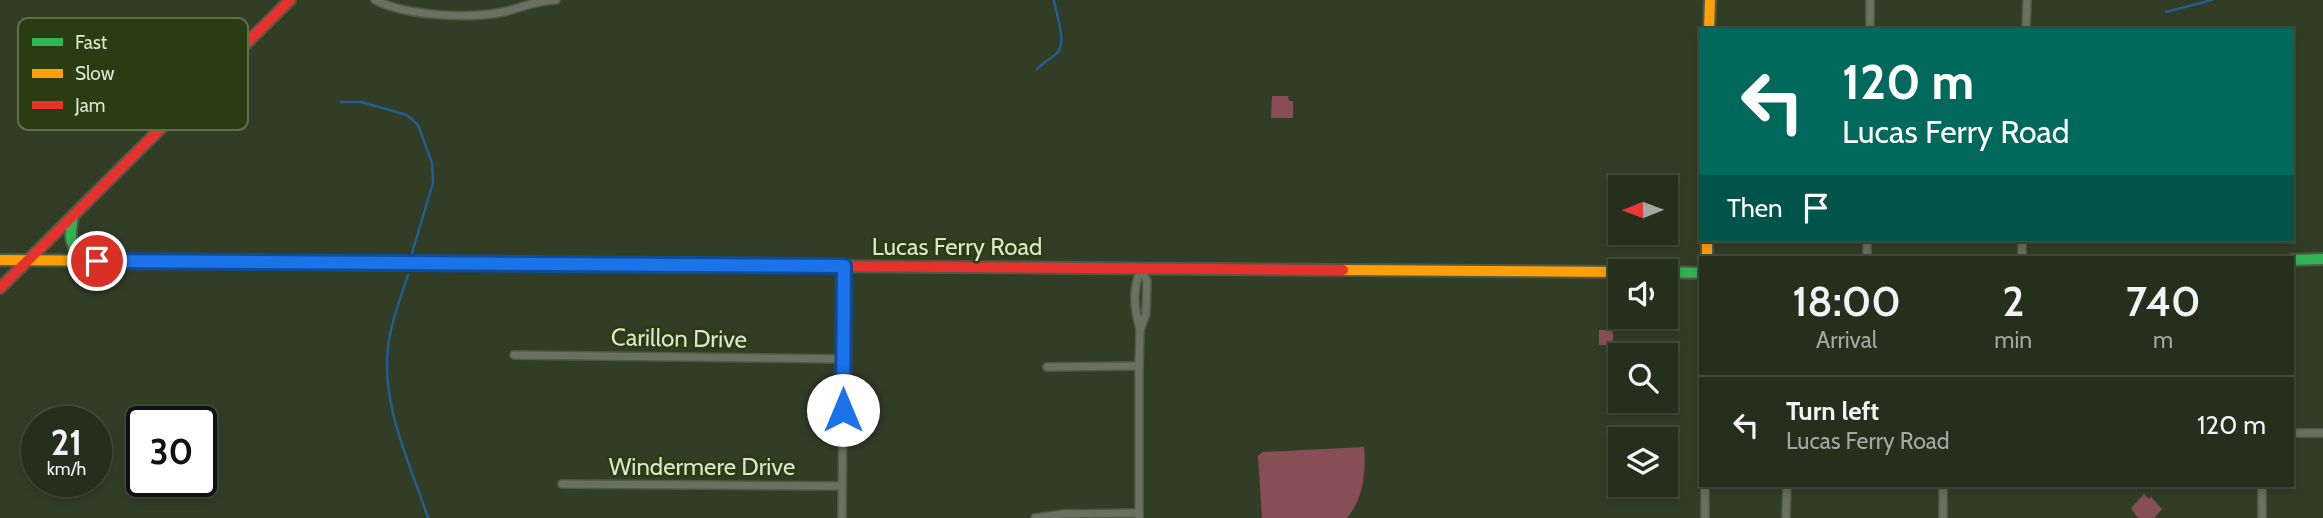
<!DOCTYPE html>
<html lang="en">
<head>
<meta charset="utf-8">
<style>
	:root { --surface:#262e1c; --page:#2e3625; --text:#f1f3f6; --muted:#a4a8a3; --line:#424a3b }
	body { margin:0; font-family:Cabin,sans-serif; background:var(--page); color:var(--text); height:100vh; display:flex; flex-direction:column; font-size:26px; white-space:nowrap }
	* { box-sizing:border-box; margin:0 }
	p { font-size:23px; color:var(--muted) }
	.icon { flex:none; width:38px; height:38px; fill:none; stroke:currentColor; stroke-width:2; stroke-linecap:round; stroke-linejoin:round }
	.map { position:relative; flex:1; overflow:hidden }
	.side { position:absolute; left:1699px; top:256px; width:595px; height:231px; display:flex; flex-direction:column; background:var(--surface); border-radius:0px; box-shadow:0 4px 10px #0003,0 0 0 2px var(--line) }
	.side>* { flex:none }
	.hud { position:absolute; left:1699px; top:28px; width:595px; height:214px; border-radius:0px; box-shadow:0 4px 10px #0003,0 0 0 2px var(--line); background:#00695c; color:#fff; overflow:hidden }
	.needle { width:46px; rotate:269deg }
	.buttons { position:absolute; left:1608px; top:175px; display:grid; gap:14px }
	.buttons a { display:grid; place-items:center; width:70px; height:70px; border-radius:0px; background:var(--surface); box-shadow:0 4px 10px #0003,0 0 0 2px var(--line); font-size:35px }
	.speed { position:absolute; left:21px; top:406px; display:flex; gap:14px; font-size:35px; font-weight:700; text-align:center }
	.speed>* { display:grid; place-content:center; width:91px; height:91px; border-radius:50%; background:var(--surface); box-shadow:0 4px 10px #0003,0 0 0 2px var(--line); line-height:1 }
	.speed small { font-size:18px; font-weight:400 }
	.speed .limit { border:4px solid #111; border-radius:10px; background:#fff; color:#111 }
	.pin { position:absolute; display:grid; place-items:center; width:60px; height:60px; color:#fff; margin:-30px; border:4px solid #fff; border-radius:50%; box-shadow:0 2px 7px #0007 }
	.me { position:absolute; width:77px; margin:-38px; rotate:0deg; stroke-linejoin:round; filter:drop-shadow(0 0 5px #0008) }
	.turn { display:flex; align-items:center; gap:24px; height:147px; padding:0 28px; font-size:32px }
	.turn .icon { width:91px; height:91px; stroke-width:2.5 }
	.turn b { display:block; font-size:49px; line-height:60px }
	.then { display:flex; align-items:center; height:66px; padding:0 28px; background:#0003; gap:14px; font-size:26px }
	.eta { display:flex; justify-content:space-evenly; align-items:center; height:119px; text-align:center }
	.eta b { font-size:42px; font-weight:600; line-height:49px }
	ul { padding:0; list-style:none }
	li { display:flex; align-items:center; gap:21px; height:98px; padding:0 28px; border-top:2px solid var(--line) }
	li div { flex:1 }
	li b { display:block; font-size:26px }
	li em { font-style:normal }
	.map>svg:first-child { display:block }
</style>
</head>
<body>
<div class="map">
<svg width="2323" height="518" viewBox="0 0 2323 518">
	<rect width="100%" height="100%" fill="#323d26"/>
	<g fill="#884e56">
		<path d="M1272,96H1288L1289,101H1293V118H1271Z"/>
		<path d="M1599,330H1613V342L1611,345H1599Z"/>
		<path d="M1364,447C1366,471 1364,498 1347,518H1262L1258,456L1263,452Z"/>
		<path d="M2144,494L2149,499L2151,497L2162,509L2154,518H2138L2131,508Z"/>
	</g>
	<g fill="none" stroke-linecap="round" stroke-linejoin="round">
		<g stroke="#225e91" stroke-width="2.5">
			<path d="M2166,12L2212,0"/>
			<path d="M1037,69C1043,63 1048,60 1055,55C1069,45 1056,16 1054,0"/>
			<path d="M341,102H361L407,115L418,125L432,163L433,183L412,253"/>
			<path d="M408,275C400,299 391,323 388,347C381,406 410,463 428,518"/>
		</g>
		<g stroke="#505945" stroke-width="10">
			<g id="street">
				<path d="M375,0C406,16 469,19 503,12C521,8 537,0 556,0"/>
				<path d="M1870,30V0"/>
				<path d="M2026,30L2027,0"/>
				<path d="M1867,257V240"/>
				<path d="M2022,257V240"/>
				<path d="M1140,329C1134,308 1132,289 1141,269"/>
				<path d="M514,355L843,359"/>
				<path d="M1047,367L1139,366"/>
				<path d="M2292,433H2323"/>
				<path d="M562,484L842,486"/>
				<path d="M842,518L844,266"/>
				<path d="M1035,518L1064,514L1139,513"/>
				<path d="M1139,518V366L1140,330L1146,314L1147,281L1141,269"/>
				<path d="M1705,518V485"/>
				<path d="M1786,518L1787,485"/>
				<path d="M1943,518V485"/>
				<path d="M2262,518V485"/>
			</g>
		</g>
		<g stroke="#505945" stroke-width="14">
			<g id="fast">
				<path d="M73,216C69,239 68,248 91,259"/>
				<path d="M2292,260L2323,259"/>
				<path d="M484,264L804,266"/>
				<path d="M1666,272L1701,273"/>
			</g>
		</g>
		<g stroke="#505945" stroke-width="14">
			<g id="slow">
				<path d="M1709,30L1710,0"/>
				<path d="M1707,240V257"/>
				<path d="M0,260L484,264"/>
				<path d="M1343,270L1620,272"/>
			</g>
		</g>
		<g stroke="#505945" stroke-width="14">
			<g id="jam">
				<path d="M804,266L1343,270"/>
				<path d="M0,288L290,0"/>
			</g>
		</g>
		<use href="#street" stroke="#697161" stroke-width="7"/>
		<use href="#fast" stroke="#30b455" stroke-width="10"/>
		<use href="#slow" stroke="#ff9f0a" stroke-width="10"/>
		<use href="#jam" stroke="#e5322d" stroke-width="10"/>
	</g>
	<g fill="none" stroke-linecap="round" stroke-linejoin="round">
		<g stroke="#114b97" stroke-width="18">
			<path id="route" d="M97,261L844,266L843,410"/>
		</g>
		<use href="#route" stroke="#1a73e8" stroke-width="12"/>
	</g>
	<g text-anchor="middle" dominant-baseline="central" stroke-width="5" stroke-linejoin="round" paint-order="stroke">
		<g font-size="24" fill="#dae6ce" stroke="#293c12">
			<text x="957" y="246">Lucas Ferry Road</text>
			<text transform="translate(679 338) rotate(1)">Carillon Drive</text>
			<text x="702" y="466">Windermere Drive</text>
		</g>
	</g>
	<rect x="18" y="18" width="230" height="112" rx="10" fill="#293c12" stroke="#5e6f4a" stroke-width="2"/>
	<rect x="32" y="38" width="31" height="8" fill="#30b455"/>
	<rect x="32" y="69" width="31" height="9" fill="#ff9f0a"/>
	<rect x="32" y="101" width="31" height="8" fill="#e5322d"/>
	<g font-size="19" fill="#dae6ce">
		<text x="75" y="49">Fast</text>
		<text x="75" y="80">Slow</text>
		<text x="75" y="112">Jam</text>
	</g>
</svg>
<div class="buttons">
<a><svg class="needle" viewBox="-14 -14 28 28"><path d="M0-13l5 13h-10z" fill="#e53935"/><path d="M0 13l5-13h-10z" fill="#a4a8a3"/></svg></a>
<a><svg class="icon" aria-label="sound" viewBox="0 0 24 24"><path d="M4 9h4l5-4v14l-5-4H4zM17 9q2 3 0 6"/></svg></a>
<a><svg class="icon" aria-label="search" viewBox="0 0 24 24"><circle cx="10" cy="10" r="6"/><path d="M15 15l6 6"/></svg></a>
<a><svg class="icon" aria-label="layers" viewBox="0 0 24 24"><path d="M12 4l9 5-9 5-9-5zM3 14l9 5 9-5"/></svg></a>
</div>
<div class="speed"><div>21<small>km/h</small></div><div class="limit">30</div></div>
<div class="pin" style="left:97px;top:261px;background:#d93025"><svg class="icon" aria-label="arrive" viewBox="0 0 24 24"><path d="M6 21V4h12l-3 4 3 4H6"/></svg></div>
<svg class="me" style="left:843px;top:410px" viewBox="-20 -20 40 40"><circle r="19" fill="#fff"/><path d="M0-13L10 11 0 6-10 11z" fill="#1a73e8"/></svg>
<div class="hud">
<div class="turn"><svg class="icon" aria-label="left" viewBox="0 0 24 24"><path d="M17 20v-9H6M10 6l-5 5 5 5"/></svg><div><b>120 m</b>Lucas Ferry Road</div></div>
<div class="then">Then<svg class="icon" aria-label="arrive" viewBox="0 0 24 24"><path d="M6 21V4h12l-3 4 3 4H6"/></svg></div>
</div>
<section class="side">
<div class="eta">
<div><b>18:00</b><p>Arrival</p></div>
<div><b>2</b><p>min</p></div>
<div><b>740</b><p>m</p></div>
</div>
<ul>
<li><svg class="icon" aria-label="left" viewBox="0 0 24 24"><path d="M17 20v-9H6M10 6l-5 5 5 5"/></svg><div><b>Turn left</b><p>Lucas Ferry Road</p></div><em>120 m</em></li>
</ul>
</section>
</div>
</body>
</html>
